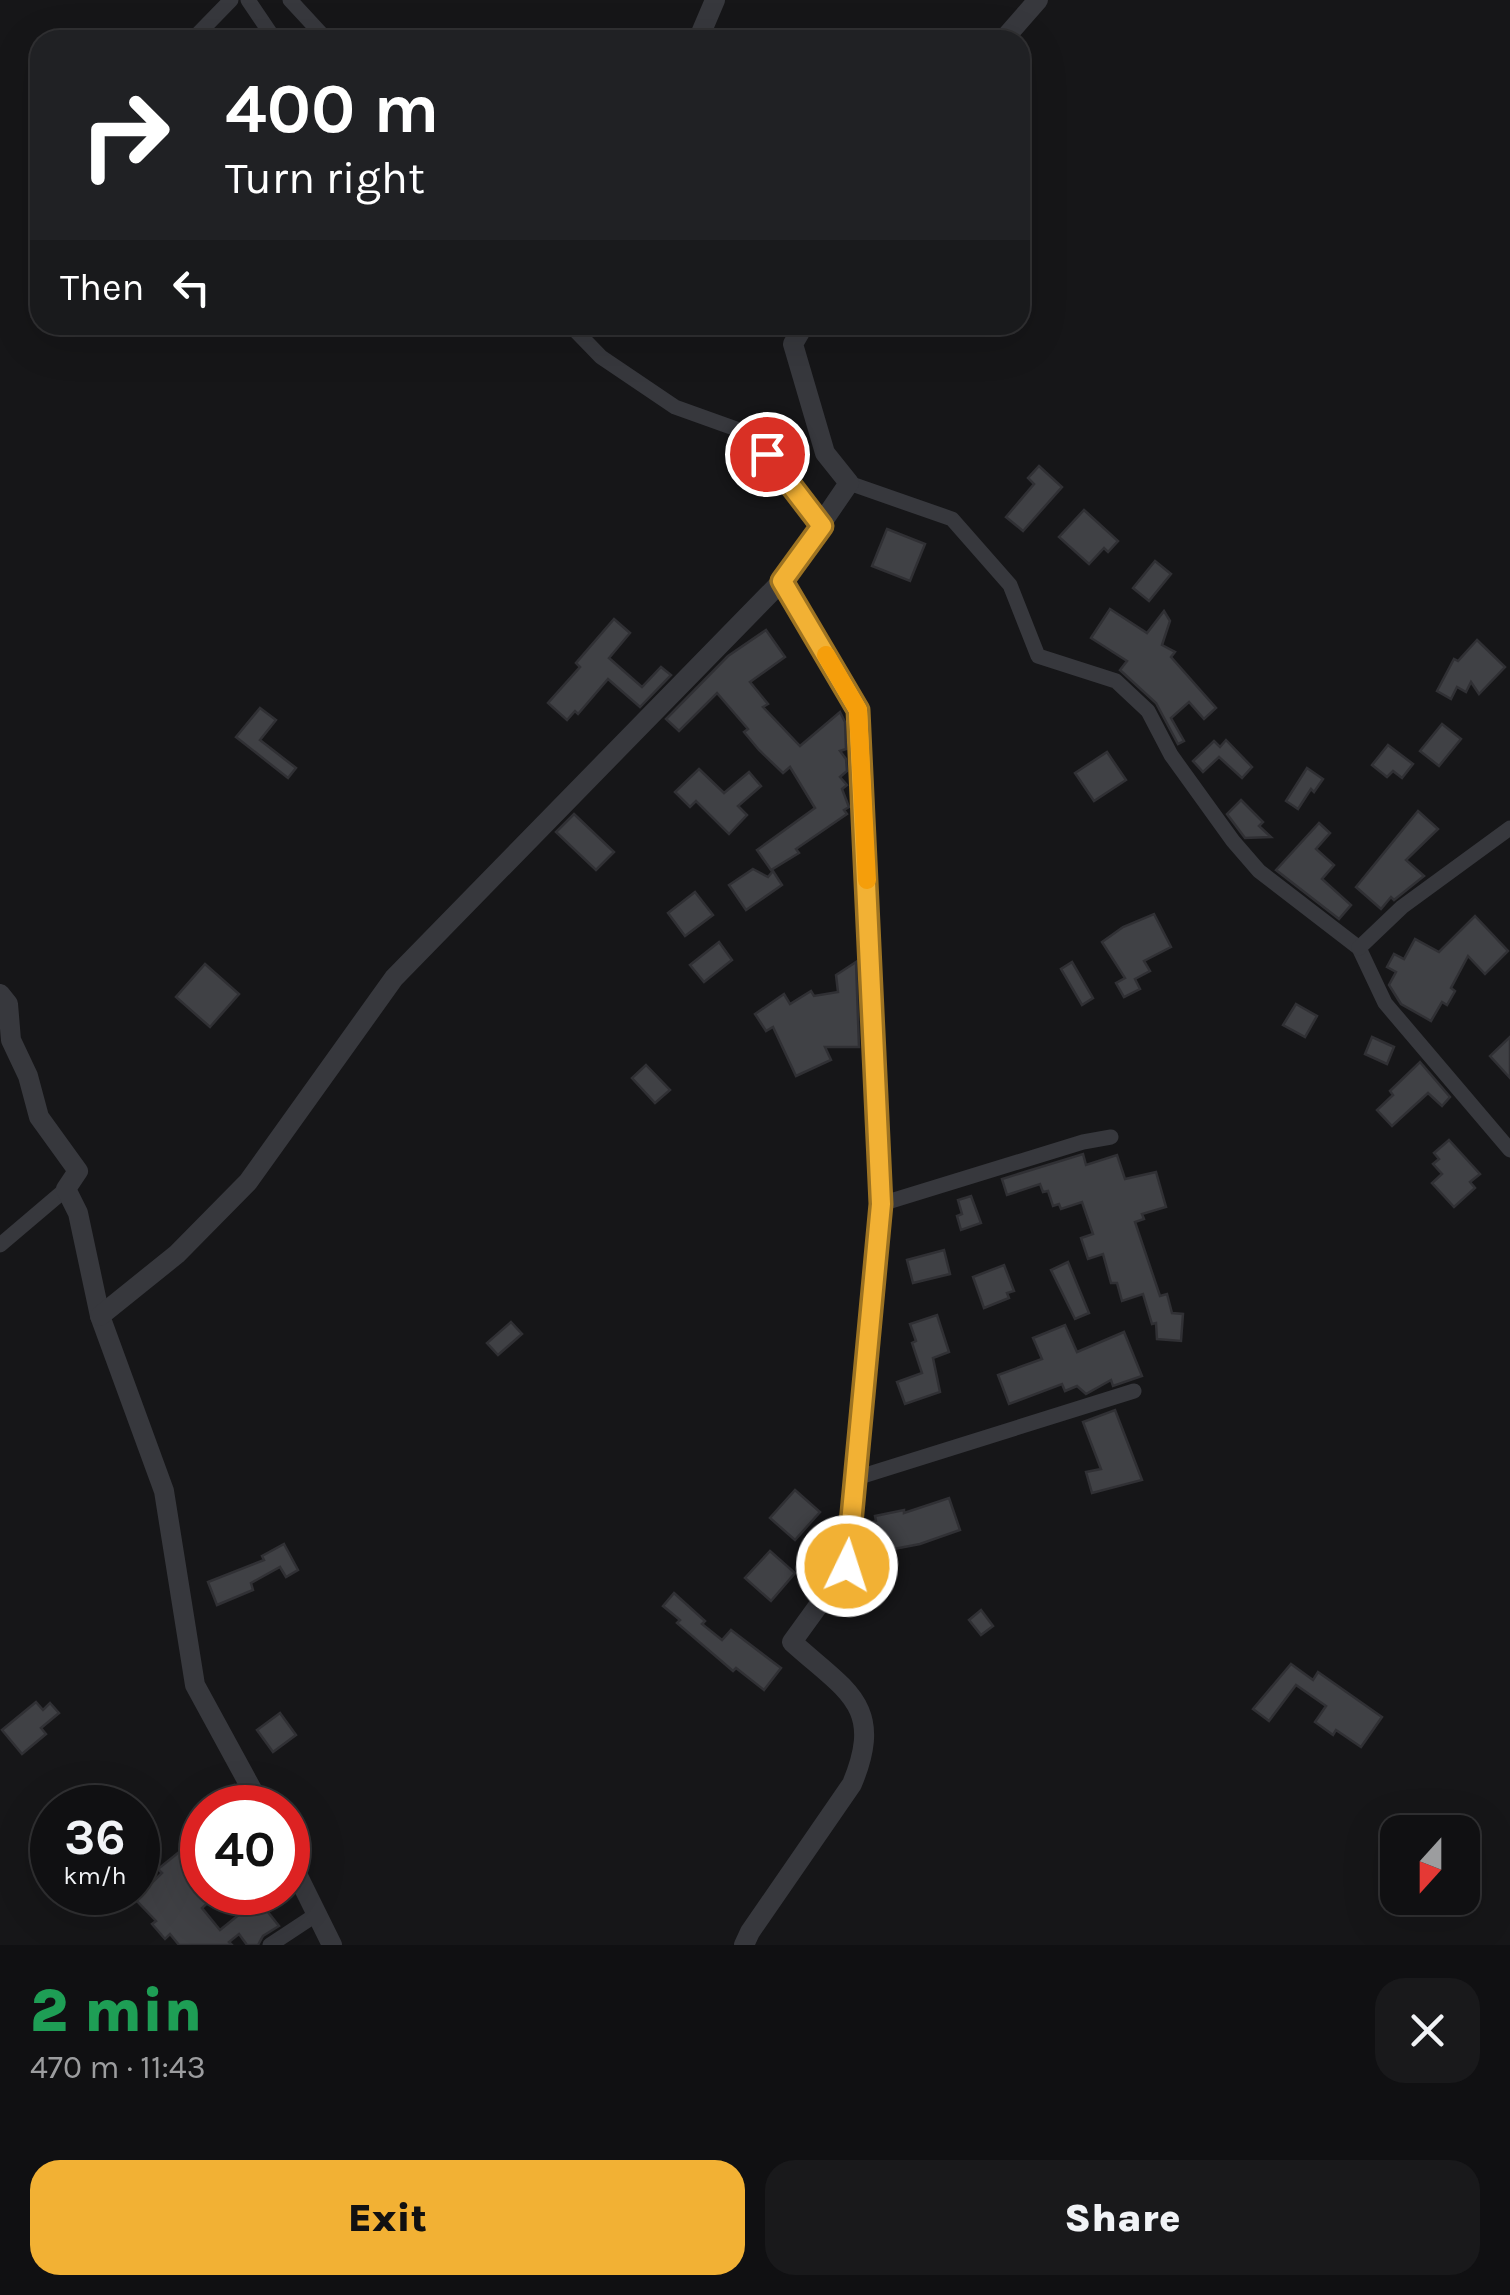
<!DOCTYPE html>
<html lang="en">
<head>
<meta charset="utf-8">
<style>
	:root { --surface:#101012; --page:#19191b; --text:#f1f3f6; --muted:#9c9d9f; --line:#303032; --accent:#f2b134 }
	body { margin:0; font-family:Karla,sans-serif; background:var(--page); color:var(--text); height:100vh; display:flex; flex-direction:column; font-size:38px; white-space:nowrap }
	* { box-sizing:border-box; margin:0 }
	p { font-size:32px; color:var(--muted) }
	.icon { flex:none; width:55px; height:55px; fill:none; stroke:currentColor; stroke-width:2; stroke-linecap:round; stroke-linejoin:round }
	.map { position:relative; height:1945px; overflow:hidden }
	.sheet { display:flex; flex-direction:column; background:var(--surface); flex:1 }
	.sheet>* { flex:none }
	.hud { position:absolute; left:30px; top:30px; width:1000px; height:305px; border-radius:30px; box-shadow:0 10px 40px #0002,0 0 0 2px var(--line); background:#202124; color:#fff; overflow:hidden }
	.needle { width:65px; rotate:201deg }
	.fabs { position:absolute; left:1380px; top:1815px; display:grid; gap:20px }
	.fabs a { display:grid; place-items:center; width:100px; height:100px; border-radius:20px; background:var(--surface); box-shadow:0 10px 40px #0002,0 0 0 2px var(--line); font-size:50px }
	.speed { position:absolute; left:30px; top:1785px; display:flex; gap:20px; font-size:50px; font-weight:700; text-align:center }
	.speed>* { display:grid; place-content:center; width:130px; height:130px; border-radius:50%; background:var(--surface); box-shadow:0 10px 40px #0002,0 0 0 2px var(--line); line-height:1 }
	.speed small { font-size:25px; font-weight:400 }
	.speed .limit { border:15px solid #d22; background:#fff; color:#111 }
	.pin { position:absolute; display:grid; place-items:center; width:85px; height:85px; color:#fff; margin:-42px; border:5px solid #fff; border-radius:50%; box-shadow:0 2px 10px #0007 }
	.me { position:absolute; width:110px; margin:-55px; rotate:4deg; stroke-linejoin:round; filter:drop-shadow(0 0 8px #0008) }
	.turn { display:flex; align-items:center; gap:35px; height:210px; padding:0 30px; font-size:45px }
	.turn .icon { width:130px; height:130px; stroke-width:2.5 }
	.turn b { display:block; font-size:70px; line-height:85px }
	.then { display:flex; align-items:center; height:95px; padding:0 30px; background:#0003; gap:20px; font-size:38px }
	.round { display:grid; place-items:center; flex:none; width:105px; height:105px; border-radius:30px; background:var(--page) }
	.overview { display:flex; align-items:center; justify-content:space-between; height:170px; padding:0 30px }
	h1 { font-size:60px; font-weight:800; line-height:75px; color:#1e9e55 }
	.action { display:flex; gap:20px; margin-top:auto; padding:20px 30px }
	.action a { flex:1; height:115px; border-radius:30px; background:var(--accent); color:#111; font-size:40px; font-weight:800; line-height:115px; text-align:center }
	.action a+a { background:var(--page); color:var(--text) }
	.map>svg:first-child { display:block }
</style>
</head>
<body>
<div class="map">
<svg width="1510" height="1945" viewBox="0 0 1510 1945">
	<rect width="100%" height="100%" fill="#161618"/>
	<g fill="#404145" stroke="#303034" stroke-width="2.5">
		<path d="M1039,466L1062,487L1023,531L1006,517L1034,484L1028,478Z"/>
		<path d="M1084,510L1118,541L1108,552L1104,548L1089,564L1059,537Z"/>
		<path d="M887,529L925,544L910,581L872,566Z"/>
		<path d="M1155,561L1171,574L1149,601L1133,588Z"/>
		<path d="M1110,609L1147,633L1164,611L1170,621L1162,645L1175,652L1171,657L1216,708L1204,719L1189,702L1171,718L1184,741L1178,744L1156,703L1120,670L1127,661L1091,638Z"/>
		<path d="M614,619L630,633L609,658L642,687L661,667L671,675L640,707L608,679L578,714L575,711L567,720L548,703L580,667L576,663Z"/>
		<path d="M766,630L785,657L750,682L768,704L763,707L800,746L840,712L845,722L846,749L840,751L846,759L847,771L840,777L847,785L842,789L849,807L844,810L847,814L796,849L799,853L771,870L757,850L815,808L790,767L783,773L759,750L744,732L748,729L717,693L679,731L666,719L728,656Z"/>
		<path d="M1477,640L1505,667L1479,694L1471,682L1466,692L1457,687L1451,699L1437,691L1454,659L1458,661Z"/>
		<path d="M260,708L276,720L260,740L296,768L288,778L236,737Z"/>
		<path d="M1442,724L1461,739L1439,766L1420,751Z"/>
		<path d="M1226,740L1252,767L1242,778L1219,757L1203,772L1193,761L1214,741L1220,747Z"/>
		<path d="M1388,745L1413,764L1402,778L1393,771L1387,777L1372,765Z"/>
		<path d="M1107,752L1126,780L1094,801L1075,773Z"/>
		<path d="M1307,768L1323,779L1314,792L1311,789L1298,809L1286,801Z"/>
		<path d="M699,769L724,793L749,772L761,786L738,806L747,815L729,834L696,801L690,807L675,792Z"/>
		<path d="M1241,800L1263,822L1259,826L1271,837L1245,838L1227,814Z"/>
		<path d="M1418,811L1438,829L1406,860L1424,876L1394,900L1391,897L1381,909L1356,887Z"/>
		<path d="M574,814L614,852L596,870L556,832Z"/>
		<path d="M1319,823L1330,833L1316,849L1334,865L1322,879L1351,905L1339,919L1276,870Z"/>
		<path d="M753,869L768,877L773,871L782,885L746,910L729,885Z"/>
		<path d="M695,892L713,915L685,936L668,913Z"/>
		<path d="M1154,914L1171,947L1144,961L1150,971L1135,979L1140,989L1124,997L1116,983L1125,978L1102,942L1123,927Z"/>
		<path d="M1475,916L1508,951L1485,974L1468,956L1451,988L1455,991L1447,1005L1442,1002L1431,1021L1401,1004L1389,985L1396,972L1387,967L1394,954L1404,959L1415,939L1439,952Z"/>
		<path d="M719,942L732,960L704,982L690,965Z"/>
		<path d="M856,962L859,1047H825L831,1060L796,1076L773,1027L766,1031L755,1014L784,994L790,1004L811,991L814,996L838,992L836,975Z"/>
		<path d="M1072,962L1093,998L1082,1005L1061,969Z"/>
		<path d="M205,964L239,994L210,1027L176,997Z"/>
		<path d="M1296,1004L1317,1016L1305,1037L1283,1025Z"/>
		<path d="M1372,1037L1394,1047L1387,1064L1365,1054Z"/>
		<path d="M1510,1037V1078L1490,1056Z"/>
		<path d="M1420,1062L1450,1097L1442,1106L1428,1093L1392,1126L1377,1110L1393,1095L1390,1091Z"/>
		<path d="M646,1065L670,1090L655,1103L632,1078Z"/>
		<path d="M1449,1140L1480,1174L1470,1182L1475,1188L1454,1207L1432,1183L1442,1174L1433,1164L1439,1159L1434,1153Z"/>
		<path d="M1083,1154L1086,1165L1117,1155L1125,1179L1156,1172L1166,1207L1142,1214L1144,1219L1135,1222L1160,1296L1167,1294L1172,1313L1183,1314L1181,1341L1157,1339L1156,1323L1152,1324L1143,1294L1122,1301L1117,1283H1111L1103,1254L1088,1259L1081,1238L1093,1234L1082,1202L1061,1209L1059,1204L1053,1206L1048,1191L1043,1192L1040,1184L1007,1195L1002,1179Z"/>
		<path d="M971,1196L981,1223L961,1230L957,1216L962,1214L958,1200Z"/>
		<path d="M944,1250L950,1274L913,1283L907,1260Z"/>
		<path d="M1068,1262L1089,1313L1075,1319L1051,1270Z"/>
		<path d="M1004,1265L1014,1291L1007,1293L1009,1298L984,1308L973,1277Z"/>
		<path d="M937,1315L949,1352L933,1358L940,1392L905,1404L897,1382L922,1373L912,1343L916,1341L910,1324Z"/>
		<path d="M511,1322L522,1334L498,1355L487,1343Z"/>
		<path d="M1065,1325L1077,1352L1124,1332L1142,1376L1113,1386L1111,1380L1086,1394L1077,1386L1065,1391L1062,1384L1009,1404L998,1375L1042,1359L1033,1338Z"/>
		<path d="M1115,1410L1142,1480L1092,1493L1086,1472L1101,1469L1083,1422Z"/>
		<path d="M795,1490L820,1512L795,1540L770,1518Z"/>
		<path d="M949,1498L960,1530L920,1544L873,1553L866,1524L876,1521L875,1516L904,1510V1513Z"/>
		<path d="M284,1544L298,1570L286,1577L280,1567L251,1583L253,1590L217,1605L208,1582L264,1560L262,1556Z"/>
		<path d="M770,1551L795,1573L771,1601L745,1578Z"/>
		<path d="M674,1593L705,1621L702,1624L722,1640L731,1630L781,1668L764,1690L736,1668L733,1671L677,1623L680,1620L663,1606Z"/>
		<path d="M981,1610L993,1626L981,1635L969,1620Z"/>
		<path d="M1291,1664L1313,1680L1318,1672L1382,1717L1361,1747L1336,1730L1333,1735L1315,1722L1326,1706L1296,1685L1269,1721L1253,1709Z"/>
		<path d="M36,1702L43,1710L50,1703L59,1713L41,1728L46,1734L22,1754L2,1730Z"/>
		<path d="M280,1713L296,1735L273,1752L257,1730Z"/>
		<path d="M234,1785L246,1808H218L213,1800Z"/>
		<path d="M189,1844L202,1860V1892H219L202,1908L220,1930L241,1913L225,1892H252L279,1926L263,1936L258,1945H247L239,1934L229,1942L232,1945H179L170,1934L165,1939L152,1924L156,1921L135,1899L162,1873L158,1869Z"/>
	</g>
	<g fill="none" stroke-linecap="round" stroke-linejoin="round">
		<g stroke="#37383d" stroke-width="15">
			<path d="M248,0L275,40"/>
			<path d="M290,0L327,40"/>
			<path d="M192,40L231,0"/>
			<path d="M570,325L601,357L675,407L742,431L767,454L822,526"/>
			<path d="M849,483L952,519L1010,585L1038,656L1116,681L1148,711L1171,755L1233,841L1259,871L1359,948L1385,1003L1510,1150"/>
			<path d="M1359,948L1402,907L1510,828"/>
			<path d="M881,1204L1083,1142L1111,1137"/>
			<path d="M0,1245L66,1189"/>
			<path d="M853,1479L1134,1391"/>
			<path d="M270,1945L317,1914"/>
		</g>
		<g stroke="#37383d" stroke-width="20">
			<path d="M698,40L715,0"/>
			<path d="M1003,40L1038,0"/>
			<path d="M0,994L8,1004L11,1040L28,1076L39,1117L78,1171L66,1189L78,1213L100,1316L164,1491L195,1685L262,1808"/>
			<path d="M100,1316L177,1254L248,1182L394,978L782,581L849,483L825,453L793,344L804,325"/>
			<path d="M288,1856L332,1945"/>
			<path d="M744,1945L750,1932L852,1784C885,1705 846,1691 792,1642L847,1566L881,1204L858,710L782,581"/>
		</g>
	</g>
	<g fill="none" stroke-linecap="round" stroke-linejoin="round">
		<g stroke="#9d7322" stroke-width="25">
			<path id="route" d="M767,454L822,526L782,581L858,710L881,1204L847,1566"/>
		</g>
		<use href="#route" stroke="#f2b134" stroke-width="18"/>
		<path stroke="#f59e0b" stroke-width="18" d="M826,655L858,710L867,880"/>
	</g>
</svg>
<div class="fabs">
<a><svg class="needle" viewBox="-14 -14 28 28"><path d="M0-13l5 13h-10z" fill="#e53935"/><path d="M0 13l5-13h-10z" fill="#9c9d9f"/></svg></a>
</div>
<div class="speed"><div>36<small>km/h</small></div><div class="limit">40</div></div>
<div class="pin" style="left:767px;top:454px;background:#d93025"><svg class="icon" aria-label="arrive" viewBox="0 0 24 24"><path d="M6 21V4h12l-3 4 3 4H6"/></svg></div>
<svg class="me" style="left:847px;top:1566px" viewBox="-20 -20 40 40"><circle r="17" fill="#f2b134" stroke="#fff" stroke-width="3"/><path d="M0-11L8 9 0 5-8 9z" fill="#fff"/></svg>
<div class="hud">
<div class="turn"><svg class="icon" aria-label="right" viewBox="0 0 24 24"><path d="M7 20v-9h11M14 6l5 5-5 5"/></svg><div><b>400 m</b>Turn right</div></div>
<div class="then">Then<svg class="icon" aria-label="left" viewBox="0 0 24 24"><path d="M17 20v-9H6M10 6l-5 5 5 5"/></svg></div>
</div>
</div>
<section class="sheet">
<div class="overview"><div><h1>2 min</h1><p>470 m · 11:43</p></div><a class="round"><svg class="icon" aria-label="close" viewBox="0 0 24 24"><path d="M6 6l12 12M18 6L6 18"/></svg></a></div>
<div class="action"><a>Exit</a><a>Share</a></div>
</section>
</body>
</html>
